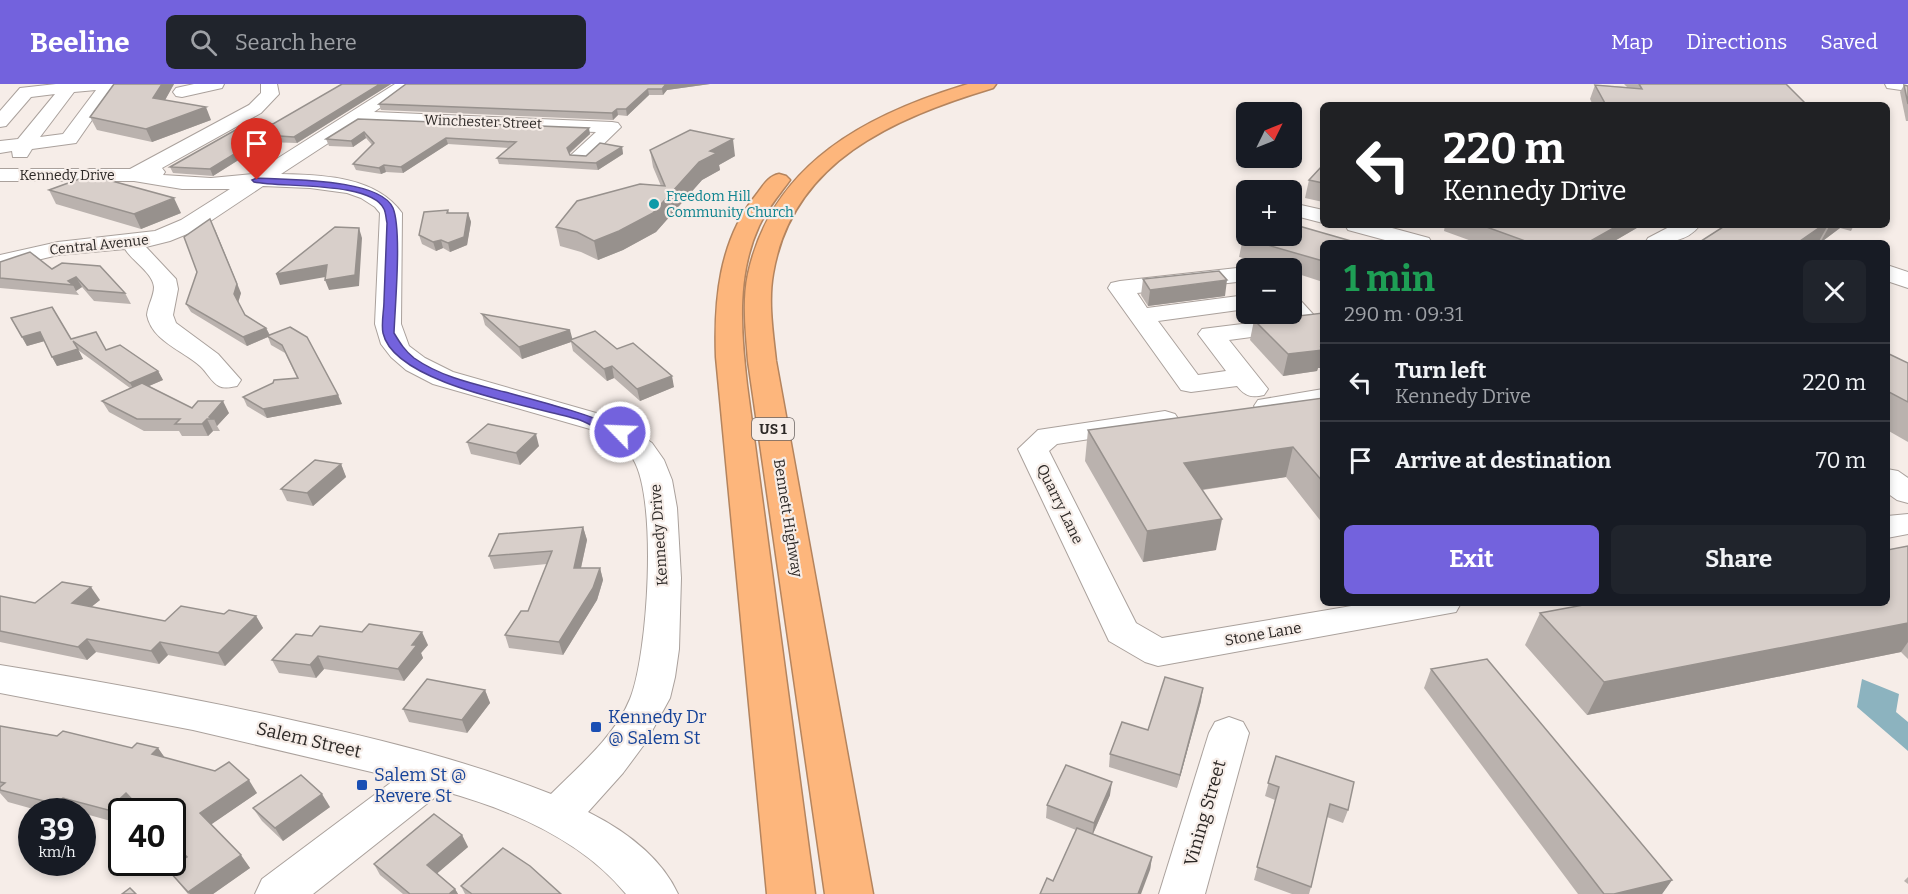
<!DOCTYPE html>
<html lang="en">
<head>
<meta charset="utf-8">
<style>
	:root { --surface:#171b24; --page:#20242c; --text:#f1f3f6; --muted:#9ea1a6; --line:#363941; --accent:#7362dd }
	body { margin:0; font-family:Bitter,serif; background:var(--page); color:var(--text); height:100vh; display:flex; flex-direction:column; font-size:22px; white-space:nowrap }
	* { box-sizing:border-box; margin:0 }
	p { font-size:20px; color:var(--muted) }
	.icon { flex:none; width:33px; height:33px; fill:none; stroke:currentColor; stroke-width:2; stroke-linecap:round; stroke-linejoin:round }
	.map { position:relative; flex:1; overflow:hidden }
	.details { position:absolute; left:1320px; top:156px; width:570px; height:366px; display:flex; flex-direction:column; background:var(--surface); border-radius:9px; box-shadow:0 3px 9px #0003 }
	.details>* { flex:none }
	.hud { position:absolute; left:1320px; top:18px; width:570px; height:126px; border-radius:9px; box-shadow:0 3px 9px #0003; background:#202124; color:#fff; overflow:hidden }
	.needle { width:39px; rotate:47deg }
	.controls { position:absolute; left:1236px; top:18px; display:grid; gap:12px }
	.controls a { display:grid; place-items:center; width:66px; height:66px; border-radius:9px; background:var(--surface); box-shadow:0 3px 9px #0003; font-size:30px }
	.speed { position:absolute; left:18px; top:714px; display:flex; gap:12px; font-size:30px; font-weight:700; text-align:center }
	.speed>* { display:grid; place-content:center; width:78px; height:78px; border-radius:50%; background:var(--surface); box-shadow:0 3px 9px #0003; line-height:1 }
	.speed small { font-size:15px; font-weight:400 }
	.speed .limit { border:3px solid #111; border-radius:9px; background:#fff; color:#111 }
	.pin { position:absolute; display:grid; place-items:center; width:51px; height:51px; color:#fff; margin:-62px -26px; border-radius:50% 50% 50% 0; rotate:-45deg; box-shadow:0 0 6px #0007 }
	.pin .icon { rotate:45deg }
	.me { position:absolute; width:66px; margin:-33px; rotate:294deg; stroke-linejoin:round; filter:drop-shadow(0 0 4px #0008) }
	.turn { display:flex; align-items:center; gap:21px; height:126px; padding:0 24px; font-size:27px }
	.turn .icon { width:78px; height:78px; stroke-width:2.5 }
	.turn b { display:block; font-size:42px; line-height:51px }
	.round { display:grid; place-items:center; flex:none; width:63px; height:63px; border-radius:9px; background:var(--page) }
	.head { display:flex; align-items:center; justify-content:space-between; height:102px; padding:0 24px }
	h1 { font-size:36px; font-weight:700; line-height:45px; color:#1e9e55 }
	.cta { display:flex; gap:12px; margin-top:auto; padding:12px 24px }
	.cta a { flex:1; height:69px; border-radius:9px; background:var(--accent); color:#fff; font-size:24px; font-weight:700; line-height:69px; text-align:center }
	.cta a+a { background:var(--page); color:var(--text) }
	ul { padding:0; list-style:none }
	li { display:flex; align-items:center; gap:18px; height:78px; padding:0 24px; border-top:2px solid var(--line) }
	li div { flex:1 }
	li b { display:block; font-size:22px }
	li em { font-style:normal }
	header { display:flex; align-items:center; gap:36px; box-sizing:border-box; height:84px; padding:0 30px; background:var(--accent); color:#fff }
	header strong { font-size:28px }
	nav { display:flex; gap:33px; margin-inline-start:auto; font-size:21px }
	.search { width:420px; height:54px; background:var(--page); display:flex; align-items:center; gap:15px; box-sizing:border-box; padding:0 21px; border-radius:9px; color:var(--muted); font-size:22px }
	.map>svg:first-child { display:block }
</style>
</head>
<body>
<header>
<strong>Beeline</strong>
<div class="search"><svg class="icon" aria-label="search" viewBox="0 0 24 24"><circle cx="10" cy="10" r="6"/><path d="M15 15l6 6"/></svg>Search here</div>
<nav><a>Map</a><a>Directions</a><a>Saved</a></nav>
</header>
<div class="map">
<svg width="1908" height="810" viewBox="0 0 1908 810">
	<rect width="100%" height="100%" fill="#f6ede8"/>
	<path fill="#8cb3bf" d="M1862,595L1899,610L1896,628L1908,638V667L1857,623Z"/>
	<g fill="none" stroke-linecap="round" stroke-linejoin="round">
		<g stroke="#aaa19c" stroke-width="2">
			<g id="minor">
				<path d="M56,0H117L76,59L32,65L27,73H13L12,67L0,69V57L18,55L55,10L31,13L6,42L0,43V27L20,4ZM96,6L63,50L40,53L74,8Z"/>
				<path d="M194,0H224L222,4L182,13L176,12L173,8L176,4Z"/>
				<path d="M261,0H277L279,10L261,29L162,84L165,88L163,91L211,94L253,90L395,0H414L374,28L612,38L618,39L621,43L587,76H573L570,72L596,48L359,39L281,90C322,91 376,92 402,129L401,240L409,262L425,274L453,288L617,335L652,359L664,376L672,396L677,424L681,494L679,565L675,593L670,614L646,658L623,689L588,728C624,746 661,773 678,810H626C582,756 509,725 443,707L313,810H255L262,795L397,694L193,646L0,609V581C99,597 198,615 296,637C383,656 468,677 551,710C579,682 615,652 630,615C648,571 658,415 633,375C625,362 609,354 597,347L433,300L406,286L391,273L381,260L375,240L380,129L375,123L361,114L347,109L310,104L263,102L197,146L170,157L146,163L176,195L178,205L173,231L176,239L218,270L241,296L237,302C231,303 225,305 219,302C212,299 206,287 200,282C182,266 152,257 147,231C148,221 154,212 154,203C153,189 132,177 125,165L58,171L0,185V171L58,158L155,147L181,136L230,105H182L134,97H0V85H130L249,21L261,9Z"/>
				<path d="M1885,0H1908V7L1887,4Z"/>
				<path d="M1292,119L1323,126V139L1292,131Z"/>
				<path d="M1345,141H1381L1429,154L1432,159H1396L1348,146Z"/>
				<path d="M1673,141H1700C1687,159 1664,159 1645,159L1648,154Z"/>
				<path d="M1887,181L1908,188V204L1887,197Z"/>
				<path d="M1246,183L1252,184H1246V197L1137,209L1147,224L1246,211V225L1158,237L1198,291L1226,287L1198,250L1202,245L1289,234L1285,230H1292V215L1301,217L1321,239L1317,244L1229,256L1268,305L1264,311C1251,314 1245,312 1237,302L1191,308L1181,306L1108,204L1111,199L1120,197Z"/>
				<path d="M1323,305V321L1268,331L1258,328L1254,322L1258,316Z"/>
				<path d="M1165,327L1175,330L1179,336L1175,342L1057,360L1049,367L1136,539L1162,554L1369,519H1461L1456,528L1158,582L1145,578L1109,557L1018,365L1038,346Z"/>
				<path d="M1887,385L1898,387L1908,394V419L1897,416L1887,409Z"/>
				<path d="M1908,430V450L1887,454V432Z"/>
				<path d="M1229,633L1243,638L1249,649L1205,810H1159L1209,649L1215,638Z"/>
			</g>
		</g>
		<g stroke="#b4845e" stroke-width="3">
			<g id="highway">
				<path d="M968,0H996L993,4C894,34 792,77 773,190C768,218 773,249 776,277L873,810H825L748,277C746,249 742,218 748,190C772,79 868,30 968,0Z"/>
				<path d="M779,90L786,92L790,96C779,111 767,125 759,142C736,192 741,248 747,301L815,810H767L716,273C714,216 719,157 756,111C763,102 768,92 779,90Z"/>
			</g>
		</g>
		<use href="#minor" fill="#fff" fill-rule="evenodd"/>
		<use href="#highway" fill="#fdb67c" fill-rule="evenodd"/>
	</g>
	<g fill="#bab2ae">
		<path d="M114,0H174L165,16L211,36L152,58L97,46L90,33Z"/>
		<path d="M342,0H391L297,59L267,58L213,92L173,89L170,83L273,40Z"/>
		<path d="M406,0H710L667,6L663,11H649L627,32L618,31L613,36L381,26L379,20Z"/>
		<path d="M1624,0H1786L1807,21H1593L1590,15L1595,1L1627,3Z"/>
		<path d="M1904,1L1908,2V37H1906L1900,8Z"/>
		<path d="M358,35L590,50L569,70L570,71L586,72L622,63L623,70L598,86L499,80L497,74L509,64L448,60L403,89L386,88L381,90L356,86L353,80L372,61L366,54L353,63L329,62L326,55Z"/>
		<path d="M650,66L735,72L719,81L720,86L702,96L656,148L623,166L598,176L581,168L560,162L556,143L661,102L653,83Z"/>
		<path d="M1323,81V118L1305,114L1309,96Z"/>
		<path d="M49,106L181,129L141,145L56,120Z"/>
		<path d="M448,126L449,129H468L471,138L467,161L450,168L443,164L436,167L422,160L419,151Z"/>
		<path d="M1445,141H1642L1611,159H1477L1444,147Z"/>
		<path d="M1726,141H1854L1851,147L1840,144L1820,159L1819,157L1818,159Z"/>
		<path d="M1243,154L1323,159V198L1292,188V184H1278L1239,173Z"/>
		<path d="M0,178L52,185L125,209L131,220L94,217L82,203L76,207L79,211L0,204Z"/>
		<path d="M1143,195L1225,212L1148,222L1141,211Z"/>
		<path d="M241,209L238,218L245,231L266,244L270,251L290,243L338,311L342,320L267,334L247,322L243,313L297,294L285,269L271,261L268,253L247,262L191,228L186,220Z"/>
		<path d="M482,230L572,255L617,265L674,303L640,317L614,294L607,297L573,267L571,258L522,275L485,241Z"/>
		<path d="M11,234L106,266L158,287L163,296L149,302L192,324L229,329L217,342L220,347H213L208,352H182L179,347H144L109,328L102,317L130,304L78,266L83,275L57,282L44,257L27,262Z"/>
		<path d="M1254,236L1318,284L1317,287L1283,292L1250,256Z"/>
		<path d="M1887,269L1908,279V358L1887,346Z"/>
		<path d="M1323,314V440L1286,393L1203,406L1216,466L1143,478L1085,377L1088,346Z"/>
		<path d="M467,358L539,362L520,381L471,370Z"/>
		<path d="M341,380L346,393L313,422L287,417L281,405Z"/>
		<path d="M583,443L587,456L581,484H600L603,496L597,516L563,571L509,564L505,551L528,527L547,480L494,485L489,472Z"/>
		<path d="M1908,462V575L1901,568L1587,631L1525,561L1540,529Z"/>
		<path d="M0,512L35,519L100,516L91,523L165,537L224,530L256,532L263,544L225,582L168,571L159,580L96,568L87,576L0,558Z"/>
		<path d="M312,552L428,561L421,569L423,574L404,597L324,585L316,594L279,589L272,576Z"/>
		<path d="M1431,585L1672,796L1662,810H1578L1424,604Z"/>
		<path d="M485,606L490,619L467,649L409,638L403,625Z"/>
		<path d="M1201,617L1177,704L1109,683L1110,670L1148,646Z"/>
		<path d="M0,642L57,652L132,664H158L165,674L257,709L211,740L250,784L213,810H188L168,786L185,774L172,761V728H141L136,722L130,728H122L118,739L82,729V728L73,727L72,728H44L8,718L0,709Z"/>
		<path d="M1276,672L1348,726L1343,739L1327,733L1311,803L1309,810H1292L1254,796L1275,716L1265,712Z"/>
		<path d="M1110,711L1093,750L1152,773L1150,786L1076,746L1046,734L1047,721Z"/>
		<path d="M330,723L283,757L262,737L253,724Z"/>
		<path d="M462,751L468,763L437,789L455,805L458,810H403L380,791L374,780Z"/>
		<path d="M1908,793V800L1904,797Z"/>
		<path d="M461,802L561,810H465Z"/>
	</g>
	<g fill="#97918d">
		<path d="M162,0H174L159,27L153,14Z"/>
		<path d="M380,0H391L297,59L294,53Z"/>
		<path d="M666,0H710L667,6L663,11L662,5Z"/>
		<path d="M648,5L649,11L627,32L626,25Z"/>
		<path d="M206,23L211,36L152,58L146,45Z"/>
		<path d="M617,25L618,31L613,36L612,29Z"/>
		<path d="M589,44L590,50L568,70L567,64Z"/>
		<path d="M364,48L366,54L353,63L351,57Z"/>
		<path d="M265,51L267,58L213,92L210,85Z"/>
		<path d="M446,54L448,60L403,89L401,83Z"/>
		<path d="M733,55L735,72L719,81L720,86L702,96L656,148L623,166L598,176L594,157L710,67Z"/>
		<path d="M622,63L623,70L598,86L596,79Z"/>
		<path d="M384,81L386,88L381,90L379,84Z"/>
		<path d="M174,114L181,129L141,145L134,130Z"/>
		<path d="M468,129L471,138L467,161L450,168L448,159Z"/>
		<path d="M1619,141H1642L1611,159H1587Z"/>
		<path d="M1823,141H1828L1818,159H1797Z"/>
		<path d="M1830,141H1842L1840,144L1820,159Z"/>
		<path d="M214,143L241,209L238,219L234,210Z"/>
		<path d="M359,144L362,154L359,202L329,206L325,196Z"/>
		<path d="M441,156L443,164L436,167L433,158Z"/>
		<path d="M327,181L331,192L280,201L276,190Z"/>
		<path d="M76,193L82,203L76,207L73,201L68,197Z"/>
		<path d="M1227,196L1225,212L1148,222L1150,206Z"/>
		<path d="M266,244L270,252L247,262L243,253Z"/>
		<path d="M570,246L573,257L570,256L571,258L522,275L519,263Z"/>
		<path d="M40,248L45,257L27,262L22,253Z"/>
		<path d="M1323,263V284H1318L1317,287L1283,292L1288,270Z"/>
		<path d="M78,265L83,275L57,282L52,273Z"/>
		<path d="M612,282L614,294L607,297L604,285Z"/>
		<path d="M158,287L163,296L135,308L130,299Z"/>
		<path d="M672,292L674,303L640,317L637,305Z"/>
		<path d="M338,311L342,320L267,334L263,325Z"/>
		<path d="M223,317L229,329L217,342L214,335L209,333Z"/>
		<path d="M207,335L213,347L208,352L202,340Z"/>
		<path d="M536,350L539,362L520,381L516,369Z"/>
		<path d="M1293,363L1286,393L1179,409L1184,379Z"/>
		<path d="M341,380L346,393L313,422L307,409Z"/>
		<path d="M1222,435L1216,466L1143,478L1147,447Z"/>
		<path d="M583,443L587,456L578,497L574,484Z"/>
		<path d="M600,484L603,496L597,516L563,571L559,558Z"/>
		<path d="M91,503L100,516L80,532L72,519Z"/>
		<path d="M256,532L263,544L225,582L218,569Z"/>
		<path d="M1908,539V558L1901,568L1587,631L1604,598Z"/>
		<path d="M422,548L428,561L421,569L423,574L404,597L398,585L412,561Z"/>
		<path d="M87,555L96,568L87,576L78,563Z"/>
		<path d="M160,558L168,571L159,580L151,567Z"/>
		<path d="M318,572L324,585L316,594L310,581Z"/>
		<path d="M1203,604L1201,617L1177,704L1180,691Z"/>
		<path d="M485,606L490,619L467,649L462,636Z"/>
		<path d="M158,664L167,677L152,670Z"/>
		<path d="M249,696L257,709L209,742L200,729Z"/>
		<path d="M1112,698L1110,711L1092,752L1094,739Z"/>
		<path d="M126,709L136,722L130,728H122V736L118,739L108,726Z"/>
		<path d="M322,710L330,723L283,757L275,744Z"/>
		<path d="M63,714L73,727L72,728H61L56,720Z"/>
		<path d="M462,751L468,763L433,793L427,781Z"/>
		<path d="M241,771L250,784L213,810H190L188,808Z"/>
		<path d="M1152,773L1150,786L1141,810H1138Z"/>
		<path d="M1672,796L1662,810H1614Z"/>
		<path d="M455,805L458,810H449Z"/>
	</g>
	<g fill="#d8cfca" stroke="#97918d" stroke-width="1.5">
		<path d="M114,0H162L153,14L206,23L146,45L90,33Z"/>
		<path d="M342,0H380L294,53L265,51L210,85L170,83L253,36L273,40Z"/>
		<path d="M406,0H666L662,5H648L626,25H617L612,29L379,20Z"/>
		<path d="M1639,0H1786L1807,21H1606L1595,1L1642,5Z"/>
		<path d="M1904,1L1908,2V20Z"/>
		<path d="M358,35L589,44L567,64L570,71L586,72L600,59L622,63L596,79L497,74L516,58L446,54L401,83L384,81L379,84L353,80L374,59L364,48L351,57L326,55Z"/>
		<path d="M690,46L733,55L710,67L717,69L699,78L653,129L619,147L594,157L577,148L556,143L577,117L640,100L665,102L650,66Z"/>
		<path d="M1323,81V99L1309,96Z"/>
		<path d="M90,91L174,114L134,130L49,106Z"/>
		<path d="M448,126L447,129H468L464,153L448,159L441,156L433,158L419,151L424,128Z"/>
		<path d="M210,135L237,200L234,210L245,231L266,244L243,253L186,220L197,188L184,153Z"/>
		<path d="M1292,140L1358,159H1323V177L1243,154L1246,151L1292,152Z"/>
		<path d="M1481,141H1619L1587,159H1531Z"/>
		<path d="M1726,141H1823L1797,159H1698Z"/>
		<path d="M335,143L359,144L355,191L325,196L327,181L276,190Z"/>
		<path d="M30,168L52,185L62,179L100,182L125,209L88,206L76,193L68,197L73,201L0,194V178Z"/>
		<path d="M1219,187L1227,196L1150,206L1143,195Z"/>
		<path d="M52,223L71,255L96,248L106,266L120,261L158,287L130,299L73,257L78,265L52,273L40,248L22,253L11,234Z"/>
		<path d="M1323,229V263H1321L1323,266L1288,270L1254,236L1288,231L1290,233Z"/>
		<path d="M482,230L570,246L519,263Z"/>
		<path d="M290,243L307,253L338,311L263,325L243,313L273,299L274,296L298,294L282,261L267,252Z"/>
		<path d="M595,247L617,265L633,259L672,292L637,305L612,282L604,285L570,256Z"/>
		<path d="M1887,269L1908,279V318L1887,307Z"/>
		<path d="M142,299L192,324L198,317H223L209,333L214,335H207L202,340H175L180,335H137L102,317Z"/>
		<path d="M1323,314V398L1293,363L1184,379L1222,435L1147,447L1088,346Z"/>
		<path d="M488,340L536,350L516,369L467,358Z"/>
		<path d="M315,376L341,380L307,409L281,405Z"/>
		<path d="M583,443L574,484H600L593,504L559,558L505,551L521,527H528L552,467L489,472L499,450Z"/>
		<path d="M1908,462V539L1604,598L1540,529L1594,519H1887V466Z"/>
		<path d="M62,498L91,503L72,519L165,537L181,522L224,530L229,526L256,532L218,569L160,558L151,567L87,555L78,563L0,547V512L35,519Z"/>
		<path d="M369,540L422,548L412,561H417L398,585L318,572L310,581L272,576L296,550L312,552L320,542L362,548Z"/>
		<path d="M1487,575L1672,796L1614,810H1604L1431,585Z"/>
		<path d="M1165,593L1203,604L1180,691L1110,670L1122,638L1148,646Z"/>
		<path d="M427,595L485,606L462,636L403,625Z"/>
		<path d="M0,642L57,652L63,647L132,664L137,659L158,664L152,670L215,687L229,678L249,696L200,729L241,771L188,808L168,786L187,773L172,758V728H144L126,709L108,726L63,714L56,720L0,706V703L5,699L0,698Z"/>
		<path d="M1276,672L1354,698L1348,726L1330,720L1311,803L1257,783L1279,703L1268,699Z"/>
		<path d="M1066,681L1112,698L1094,739L1047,721Z"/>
		<path d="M301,691L322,710L275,744L253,724Z"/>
		<path d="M434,730L462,751L427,781L455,805L449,810H410L374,780Z"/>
		<path d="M1077,744L1152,773L1138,810H1040L1047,794L1053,797Z"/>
		<path d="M503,764L530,782L561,810H472L461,802Z"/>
		<path d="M130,804L136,810H122Z"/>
	</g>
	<path fill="#7362dd" stroke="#4b4090" stroke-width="1.5" d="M257,94C286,96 380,94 393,124C402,146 395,222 394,249C400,259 405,267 414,274C441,293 474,300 505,308C546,319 586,329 624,346L626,348L624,351C610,355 591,339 577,335C533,322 394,300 383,249C381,239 384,227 384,217C385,191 386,165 387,139C386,135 386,129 384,125C371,97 282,104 254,98L252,96Z"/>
	<circle fill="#0f9aa8" stroke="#f6ede8" stroke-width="2" cx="654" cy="120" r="6"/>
	<g fill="#1a4fb4" stroke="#f6ede8" stroke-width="2">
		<rect x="590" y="637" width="12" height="12" rx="3"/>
		<rect x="356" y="695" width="12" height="12" rx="3"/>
	</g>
	<g text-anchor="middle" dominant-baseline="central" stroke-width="4.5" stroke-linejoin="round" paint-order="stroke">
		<g font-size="14" fill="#2c2826" stroke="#f6ede8">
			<text transform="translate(483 38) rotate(2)">Winchester Street</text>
			<text x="67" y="91">Kennedy Drive</text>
			<text transform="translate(99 161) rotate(-6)">Central Avenue</text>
		</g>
		<g font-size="14" fill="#0d838f" stroke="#f6ede8" text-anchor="start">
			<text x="666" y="112">Freedom Hill<tspan x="666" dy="16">Community Church</tspan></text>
		</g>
		<rect fill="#f6ede8" stroke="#696360" stroke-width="1.5" x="752" y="334" width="42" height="22" rx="4.5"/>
		<g font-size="14" font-weight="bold" fill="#2c2826">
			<text x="773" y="345">US 1</text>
		</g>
		<g font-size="15" fill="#2c2826" stroke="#f6ede8">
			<text transform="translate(1060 420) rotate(64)">Quarry Lane</text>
			<text transform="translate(788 434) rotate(81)">Bennett Highway</text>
			<text transform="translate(659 451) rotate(-94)">Kennedy Drive</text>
			<text transform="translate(1263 550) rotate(-10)">Stone Lane</text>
		</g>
		<g font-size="18" fill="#164399" stroke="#f6ede8" text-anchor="start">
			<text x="608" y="633">Kennedy Dr<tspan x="608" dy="21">@ Salem St</tspan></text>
			<text x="374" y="691">Salem St @<tspan x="374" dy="21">Revere St</tspan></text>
		</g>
		<g font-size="18" fill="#2c2826" stroke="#f6ede8">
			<text transform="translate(309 656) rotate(13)">Salem Street</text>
			<text transform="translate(1205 729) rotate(-74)">Vining Street</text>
		</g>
	</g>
</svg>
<div class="controls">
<a><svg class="needle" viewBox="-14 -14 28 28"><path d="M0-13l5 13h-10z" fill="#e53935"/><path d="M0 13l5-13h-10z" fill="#9ea1a6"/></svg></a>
<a>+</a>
<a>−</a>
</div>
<div class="speed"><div>39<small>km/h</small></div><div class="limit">40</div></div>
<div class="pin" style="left:257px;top:96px;background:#d93025"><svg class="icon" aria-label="arrive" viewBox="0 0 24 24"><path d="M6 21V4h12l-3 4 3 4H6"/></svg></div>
<svg class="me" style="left:620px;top:348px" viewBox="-20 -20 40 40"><circle r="17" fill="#7362dd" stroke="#fff" stroke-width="3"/><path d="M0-11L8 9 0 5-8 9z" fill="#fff"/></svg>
<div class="hud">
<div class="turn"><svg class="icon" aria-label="left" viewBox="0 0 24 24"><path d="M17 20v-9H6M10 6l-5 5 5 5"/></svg><div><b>220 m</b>Kennedy Drive</div></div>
</div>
<section class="details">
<div class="head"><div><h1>1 min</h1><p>290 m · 09:31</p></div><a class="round"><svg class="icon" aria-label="close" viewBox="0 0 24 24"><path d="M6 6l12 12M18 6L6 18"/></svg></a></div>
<ul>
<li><svg class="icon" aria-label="left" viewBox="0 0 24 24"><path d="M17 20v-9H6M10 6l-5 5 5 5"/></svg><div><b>Turn left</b><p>Kennedy Drive</p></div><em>220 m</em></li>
<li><svg class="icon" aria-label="arrive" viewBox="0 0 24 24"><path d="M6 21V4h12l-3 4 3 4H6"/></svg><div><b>Arrive at destination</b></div><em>70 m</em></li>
</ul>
<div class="cta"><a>Exit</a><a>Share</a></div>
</section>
</div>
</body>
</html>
